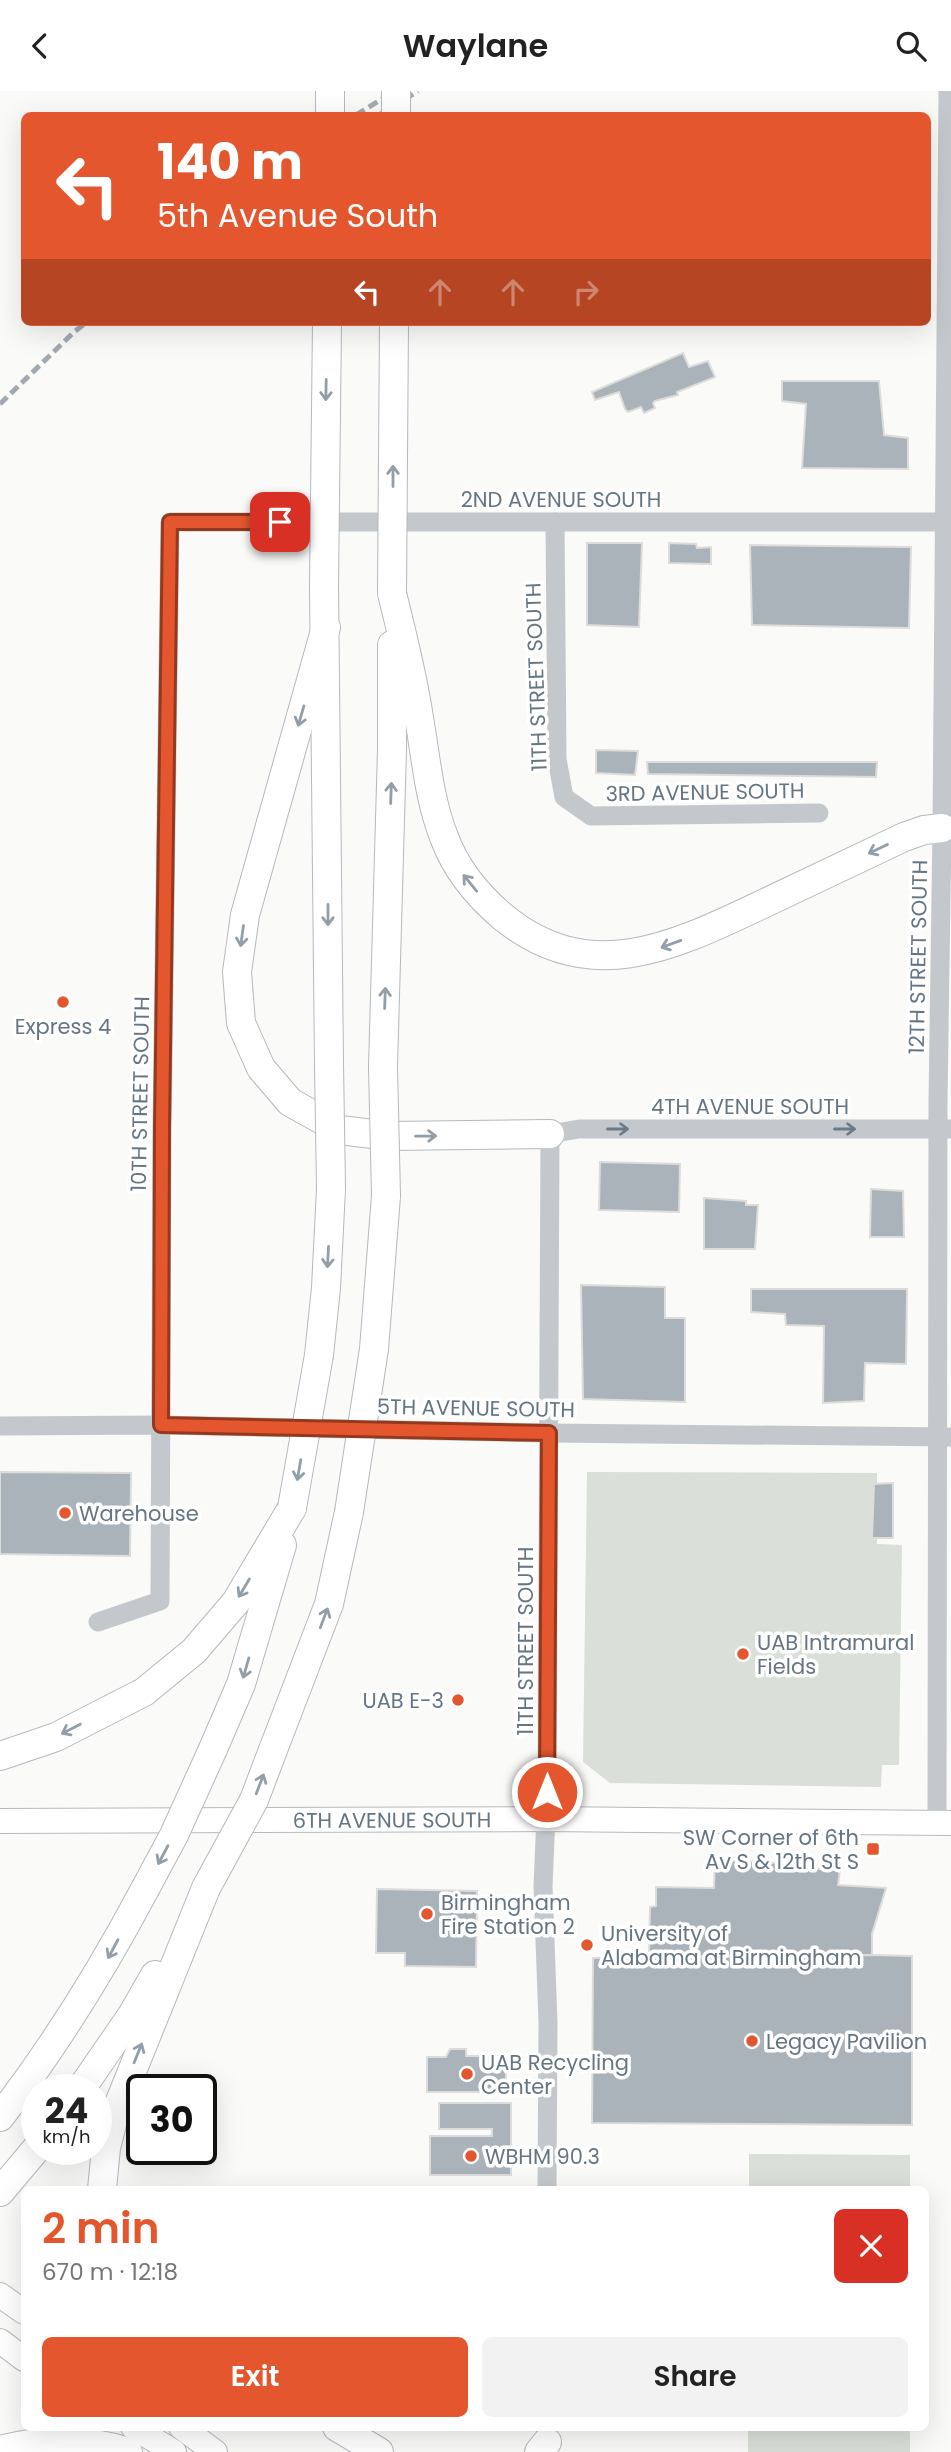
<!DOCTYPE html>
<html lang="en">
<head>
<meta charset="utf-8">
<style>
	:root { --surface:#fff; --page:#f2f2f2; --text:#222; --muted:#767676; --accent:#e4572e }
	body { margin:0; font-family:Poppins,sans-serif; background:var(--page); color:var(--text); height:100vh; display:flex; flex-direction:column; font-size:26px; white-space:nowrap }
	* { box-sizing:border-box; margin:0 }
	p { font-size:23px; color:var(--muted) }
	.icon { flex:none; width:38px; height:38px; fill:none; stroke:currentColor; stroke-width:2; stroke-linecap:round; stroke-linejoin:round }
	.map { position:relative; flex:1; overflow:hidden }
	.sheet { position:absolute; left:21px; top:2095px; width:908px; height:245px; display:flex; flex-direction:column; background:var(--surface); border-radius:10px; box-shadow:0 7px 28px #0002 }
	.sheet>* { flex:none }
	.hud { position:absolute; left:21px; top:21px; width:910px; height:214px; border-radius:10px; box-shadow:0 7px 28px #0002; background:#e4572e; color:#fff; overflow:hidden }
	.speed { position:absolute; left:21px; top:1983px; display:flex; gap:14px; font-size:35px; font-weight:700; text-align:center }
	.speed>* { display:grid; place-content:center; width:91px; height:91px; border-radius:50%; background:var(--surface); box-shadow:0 7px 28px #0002; line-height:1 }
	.speed small { font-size:18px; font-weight:400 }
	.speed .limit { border:4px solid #111; border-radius:10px; background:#fff; color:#111 }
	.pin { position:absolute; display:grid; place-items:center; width:60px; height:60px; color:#fff; margin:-30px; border-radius:14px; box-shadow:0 4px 10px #0006 }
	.me { position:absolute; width:77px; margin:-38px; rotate:0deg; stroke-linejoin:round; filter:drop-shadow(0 0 5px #0008) }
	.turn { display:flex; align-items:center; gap:24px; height:147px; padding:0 21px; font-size:32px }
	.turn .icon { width:91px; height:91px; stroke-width:2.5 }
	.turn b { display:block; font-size:49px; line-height:60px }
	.lanes { display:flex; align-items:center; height:66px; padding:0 21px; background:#0003; justify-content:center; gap:35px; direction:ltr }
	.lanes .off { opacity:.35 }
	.round { display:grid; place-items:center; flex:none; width:74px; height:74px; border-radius:10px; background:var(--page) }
	.overview { display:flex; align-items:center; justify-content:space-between; height:119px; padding:0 21px }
	h1 { font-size:42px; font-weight:600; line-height:52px; color:var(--accent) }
	.primary-button { display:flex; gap:14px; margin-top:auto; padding:14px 21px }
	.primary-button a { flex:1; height:80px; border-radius:10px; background:var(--accent); color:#fff; font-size:28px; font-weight:600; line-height:80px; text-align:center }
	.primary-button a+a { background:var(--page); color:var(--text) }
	header { display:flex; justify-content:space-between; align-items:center; height:91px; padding:0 21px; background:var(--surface); font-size:32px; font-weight:600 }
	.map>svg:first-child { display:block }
</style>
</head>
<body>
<header><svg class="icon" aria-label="back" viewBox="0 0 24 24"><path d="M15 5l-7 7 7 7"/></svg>Waylane<svg class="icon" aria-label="search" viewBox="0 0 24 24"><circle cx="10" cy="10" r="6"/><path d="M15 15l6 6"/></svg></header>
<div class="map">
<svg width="951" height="2361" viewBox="0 0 951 2361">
	<rect width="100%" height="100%" fill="#fafaf8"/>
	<g fill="#dadfd7">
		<path d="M587,1381L877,1382V1453L902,1454L899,1674H882L881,1696L610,1692L583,1671Z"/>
		<path d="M749,2063L910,2064V2098H749Z"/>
		<rect x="748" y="2336" width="162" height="25"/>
	</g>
	<g fill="#aab3b9" stroke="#dcdcda" stroke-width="2">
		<path d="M683,262L689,276L708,270L715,286L677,301L678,304L655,310L653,312L655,317L644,322L641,316L628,321L625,318L619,301L595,309L592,301Z"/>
		<path d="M782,290H879L884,344L908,347V378L802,377L806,313L782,310Z"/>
		<path d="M587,452H642L639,536L587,534Z"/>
		<path d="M669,452L696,453L697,457L711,456V473L669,472Z"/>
		<path d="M750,454L911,456L909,537L752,534Z"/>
		<path d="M596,659L638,660L635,684L596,682Z"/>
		<path d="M647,671H877L876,686L648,683Z"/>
		<path d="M600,1071L680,1073L679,1121L599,1119Z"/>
		<path d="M871,1098L903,1100L904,1146H870Z"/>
		<path d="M704,1107L746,1110V1114H758L755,1158H704Z"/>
		<path d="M581,1194L665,1196V1227H685V1311L583,1308Z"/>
		<path d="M751,1198H907L906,1273L865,1272L864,1310L823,1312L824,1235L786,1234L785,1223L751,1221Z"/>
		<path d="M0,1381L131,1382L130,1465L0,1463Z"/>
		<path d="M893,1392V1447H872L874,1393Z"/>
		<path d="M715,1769L781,1772L783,1776L840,1779L838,1794L886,1797L872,1843V1864L649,1866L650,1816L656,1815V1796L714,1797Z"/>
		<path d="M377,1798L477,1800L476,1876L405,1875V1862H376Z"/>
		<path d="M872,1864L912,1865V2034L592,2032L593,1867Z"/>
		<path d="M450,1958H466V1965H506V2001H427V1966H446Z"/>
		<path d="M439,2012H511V2084H430V2045H492V2038H439Z"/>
	</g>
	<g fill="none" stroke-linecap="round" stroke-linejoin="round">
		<g stroke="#b5babe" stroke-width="26">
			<g id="major">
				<path id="s1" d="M0,1730L546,1728L951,1732"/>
				<path d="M0,2204L24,2221"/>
				<path d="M0,2250L24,2268"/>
				<path d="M133,2336L174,2361"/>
				<path d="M181,2336L215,2361"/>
			</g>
		</g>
		<g stroke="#b4b9bd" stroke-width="30">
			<g id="highway">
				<path d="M330,24V0"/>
				<path d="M324,496L329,973"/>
				<path d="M392,502C402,544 413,585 419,627C426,667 429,708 444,746C456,779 477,804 503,826C591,898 676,854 765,812C811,790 857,768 904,746L924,739L942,737"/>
				<path d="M326,536L245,824L237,881L241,932L261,977L290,1011L340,1039L389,1045L550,1043"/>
				<path d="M383,976L392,658V554"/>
				<path d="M374,1258L386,1105"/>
				<path d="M319,1264L326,1197L331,1098"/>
				<path d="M213,1658L241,1593L282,1454"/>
				<path d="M273,1659L329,1513L349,1421"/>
				<path d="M0,1665L56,1646L144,1601L194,1560L236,1511L292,1417"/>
				<path d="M81,1998L132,1924L155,1884"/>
				<path d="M0,2026C55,1955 103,1877 145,1798"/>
				<path d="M102,2098L106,2057L114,2025L206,1797"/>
				<path d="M0,2101L37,2057"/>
				<path d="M337,2336L379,2361"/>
				<path d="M0,2359C42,2348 87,2347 128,2361"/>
				<path d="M539,2361L547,2351"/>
			</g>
		</g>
		<g stroke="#c3c8cc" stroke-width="19">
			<path d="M555,431L557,668L564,706L591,725L819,722"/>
			<path d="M0,1335L161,1334L549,1342L951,1346"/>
			<path d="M98,1531L160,1510L162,1037L170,431H951"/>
			<path d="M937,1732L938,1011L942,737L948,0"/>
			<path d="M547,2098L548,1931L543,1795L547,1701L550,1043L579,1038H950"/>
		</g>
		<use href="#major" stroke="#fff" stroke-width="24"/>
		<use href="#highway" stroke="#fff" stroke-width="28"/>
		<g stroke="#a2aab0" stroke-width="5" stroke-dasharray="10 5" stroke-linecap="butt">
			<path d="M356,24L395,0"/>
			<path d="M379,24L418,0"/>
			<path d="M0,313L74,241L87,231"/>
		</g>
		<g stroke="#b4b9bd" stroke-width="30" stroke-linecap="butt">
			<g id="highway-bridge">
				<path d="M396,24V0"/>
				<path d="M324,496L327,231"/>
				<path d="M392,502L394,231"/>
				<path d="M329,973L331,1098"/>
				<path d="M383,976L386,1105"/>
				<path d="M292,1417L319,1264"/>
				<path d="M349,1421L374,1258"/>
				<path d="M206,1797L254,1709L273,1659"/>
				<path d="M145,1798L174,1744L213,1658"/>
			</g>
		</g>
		<use href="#highway-bridge" stroke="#fff" stroke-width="28"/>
	</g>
	<defs><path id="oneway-shaft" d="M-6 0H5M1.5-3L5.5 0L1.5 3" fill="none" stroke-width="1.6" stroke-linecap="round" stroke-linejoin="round" transform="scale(1.75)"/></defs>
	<g stroke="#939fa8">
		<use href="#oneway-shaft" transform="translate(326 299) rotate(91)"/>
		<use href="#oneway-shaft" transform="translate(393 385) rotate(-90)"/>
		<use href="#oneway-shaft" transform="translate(301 625) rotate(106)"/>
		<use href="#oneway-shaft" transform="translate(391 702) rotate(-88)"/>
		<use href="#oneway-shaft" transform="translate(878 758) rotate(155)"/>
		<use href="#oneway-shaft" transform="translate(470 792) rotate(-129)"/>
		<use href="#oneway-shaft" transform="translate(328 824) rotate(90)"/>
		<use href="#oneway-shaft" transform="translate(242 845) rotate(98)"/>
		<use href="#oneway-shaft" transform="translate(671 853) rotate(160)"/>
		<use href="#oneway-shaft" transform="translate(385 907) rotate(-88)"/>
		<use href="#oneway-shaft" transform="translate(426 1045) rotate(-1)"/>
		<use href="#oneway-shaft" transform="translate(328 1166) rotate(93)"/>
		<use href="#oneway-shaft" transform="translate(299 1379) rotate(100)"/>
		<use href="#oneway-shaft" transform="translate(244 1497) rotate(121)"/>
		<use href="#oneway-shaft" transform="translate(324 1527) rotate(-69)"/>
		<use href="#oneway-shaft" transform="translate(246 1577) rotate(106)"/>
		<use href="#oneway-shaft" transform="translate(71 1638) rotate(153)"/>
		<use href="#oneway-shaft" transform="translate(260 1693) rotate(-69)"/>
		<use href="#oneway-shaft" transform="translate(163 1764) rotate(118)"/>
		<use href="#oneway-shaft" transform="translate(113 1858) rotate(118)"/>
		<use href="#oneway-shaft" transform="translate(138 1962) rotate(-68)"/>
	</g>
	<g stroke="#6a7a87">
		<use href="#oneway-shaft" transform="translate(618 1038)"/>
		<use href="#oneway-shaft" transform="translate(845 1038)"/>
	</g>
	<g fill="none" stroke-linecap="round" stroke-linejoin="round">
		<g stroke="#94391e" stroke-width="18">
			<path id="route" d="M280,431H170L162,1037L161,1334L549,1342L547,1701"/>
		</g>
		<use href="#route" stroke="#e4572e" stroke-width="12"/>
	</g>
	<g fill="#e4572e" stroke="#fff" stroke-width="2.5">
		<circle cx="63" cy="911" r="7"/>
		<circle cx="65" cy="1422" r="7"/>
		<circle cx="743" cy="1563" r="7"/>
		<circle cx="458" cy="1609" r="7"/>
		<rect x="866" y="1751" width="14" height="14" rx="3.5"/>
		<circle cx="427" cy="1823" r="7"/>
		<circle cx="587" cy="1854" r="7"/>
		<circle cx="752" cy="1950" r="7"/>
		<circle cx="467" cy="1983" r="7"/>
		<circle cx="471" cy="2065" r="7"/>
	</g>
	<g text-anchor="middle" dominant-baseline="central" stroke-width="7" stroke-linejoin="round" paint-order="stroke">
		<g font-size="21" fill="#657683" stroke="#fff">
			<text x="561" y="408">2ND AVENUE SOUTH</text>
			<text transform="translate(536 586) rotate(-92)">11TH STREET SOUTH</text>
			<text transform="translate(705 701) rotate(-1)">3RD AVENUE SOUTH</text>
			<text transform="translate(918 866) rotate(-89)">12TH STREET SOUTH</text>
			<text transform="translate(140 1003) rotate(-89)">10TH STREET SOUTH</text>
			<text x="750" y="1015">4TH AVENUE SOUTH</text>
			<text transform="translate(476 1317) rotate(1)">5TH AVENUE SOUTH</text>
			<text transform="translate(525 1550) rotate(-90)">11TH STREET SOUTH</text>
			<text stroke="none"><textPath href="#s1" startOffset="392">6TH AVENUE SOUTH</textPath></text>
		</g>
		<g font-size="21" fill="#657683" stroke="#fff" text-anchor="start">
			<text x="63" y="935" text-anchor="middle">Express 4</text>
			<text x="79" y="1422">Warehouse</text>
			<text x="757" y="1551">UAB Intramural<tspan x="757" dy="24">Fields</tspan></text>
			<text x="444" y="1609" text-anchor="end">UAB E-3</text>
			<text x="859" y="1746" text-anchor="end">SW Corner of 6th<tspan x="859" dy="24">Av S &amp; 12th St S</tspan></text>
			<text x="441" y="1811">Birmingham<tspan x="441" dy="24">Fire Station 2</tspan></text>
			<text x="601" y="1842">University of<tspan x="601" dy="24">Alabama at Birmingham</tspan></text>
			<text x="766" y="1950">Legacy Pavilion</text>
			<text x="481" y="1971">UAB Recycling<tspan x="481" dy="24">Center</tspan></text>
			<text x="485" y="2065">WBHM 90.3</text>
		</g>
	</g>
</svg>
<div class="speed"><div>24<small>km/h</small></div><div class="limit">30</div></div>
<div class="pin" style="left:280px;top:431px;background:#d93025"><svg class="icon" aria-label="arrive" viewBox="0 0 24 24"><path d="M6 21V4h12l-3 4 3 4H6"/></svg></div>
<svg class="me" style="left:547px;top:1701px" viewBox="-20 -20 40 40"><circle r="17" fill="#e4572e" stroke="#fff" stroke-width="3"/><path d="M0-11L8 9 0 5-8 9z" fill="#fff"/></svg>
<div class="hud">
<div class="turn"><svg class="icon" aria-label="left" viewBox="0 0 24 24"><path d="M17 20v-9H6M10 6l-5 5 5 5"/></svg><div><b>140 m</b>5th Avenue South</div></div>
<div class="lanes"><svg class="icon" aria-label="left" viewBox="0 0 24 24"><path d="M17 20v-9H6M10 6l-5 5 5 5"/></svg><svg class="icon off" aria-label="ahead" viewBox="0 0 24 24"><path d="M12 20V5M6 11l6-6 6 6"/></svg><svg class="icon off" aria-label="ahead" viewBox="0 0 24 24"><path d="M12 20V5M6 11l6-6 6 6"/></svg><svg class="icon off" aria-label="right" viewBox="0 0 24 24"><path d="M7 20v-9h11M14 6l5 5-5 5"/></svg></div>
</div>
<section class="sheet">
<div class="overview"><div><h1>2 min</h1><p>670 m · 12:18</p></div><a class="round" style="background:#d93025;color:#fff"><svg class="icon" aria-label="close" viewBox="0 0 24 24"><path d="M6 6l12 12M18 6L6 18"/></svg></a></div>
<div class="primary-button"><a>Exit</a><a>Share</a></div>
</section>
</div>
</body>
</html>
